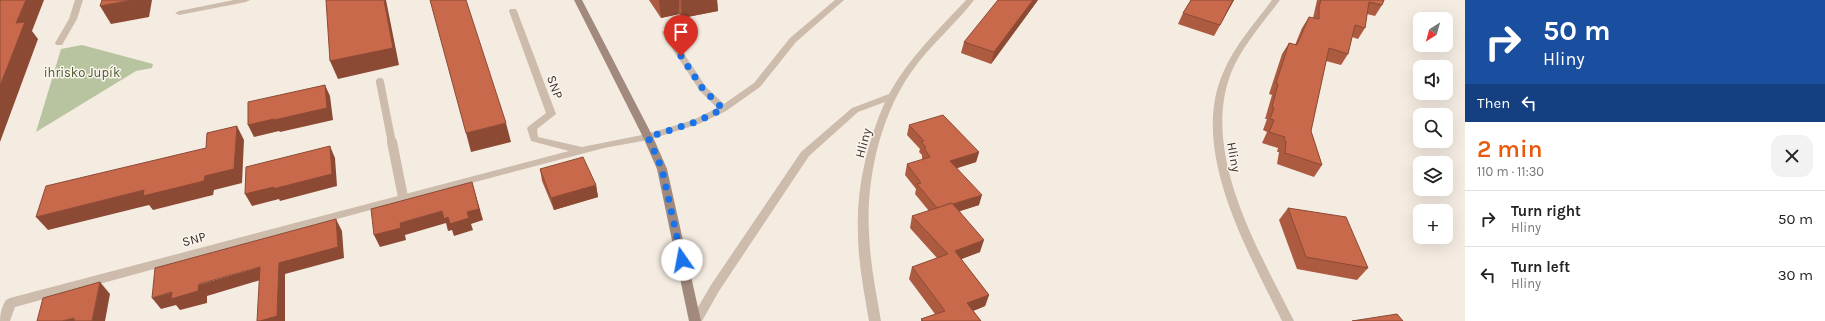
<!DOCTYPE html>
<html lang="en">
<head>
<meta charset="utf-8">
<style>
	:root { --surface:#fff; --page:#f2f2f2; --text:#222; --muted:#767676; --line:#e0e0e0; --accent:#ea580c }
	body { margin:0; font-family:Karla,sans-serif; background:var(--page); color:var(--text); height:100vh; display:flex; flex-direction:column; font-size:15px; white-space:nowrap }
	* { box-sizing:border-box; margin:0 }
	p { font-size:13px; color:var(--muted) }
	.icon { flex:none; width:22px; height:22px; fill:none; stroke:currentColor; stroke-width:2; stroke-linecap:round; stroke-linejoin:round }
	.map { position:relative; flex:1; overflow:hidden }
	.sheet { display:flex; flex-direction:column; background:var(--surface); width:360px }
	.sheet>* { flex:none }
	.hud { background:#1a4fa0; color:#fff; overflow:hidden }
	.needle { width:26px; rotate:217deg }
	.controls { position:absolute; left:1413px; top:12px; display:grid; gap:8px }
	.controls a { display:grid; place-items:center; width:40px; height:40px; border-radius:8px; background:var(--surface); box-shadow:0 4px 16px #0002; font-size:20px }
	.pin { position:absolute; display:grid; place-items:center; width:34px; height:34px; color:#fff; margin:-41px -17px; border-radius:50% 50% 50% 0; rotate:-45deg; box-shadow:0 0 4px #0007 }
	.pin .icon { rotate:45deg }
	.me { position:absolute; width:44px; margin:-22px; rotate:348deg; stroke-linejoin:round; filter:drop-shadow(0 0 3px #0008) }
	.turn { display:flex; align-items:center; gap:14px; height:84px; padding:0 12px; font-size:18px }
	.turn .icon { width:52px; height:52px; stroke-width:2.5 }
	.turn b { display:block; font-size:28px; line-height:34px }
	.then { display:flex; align-items:center; height:38px; padding:0 12px; background:#0003; gap:8px; font-size:15px }
	.round { display:grid; place-items:center; flex:none; width:42px; height:42px; border-radius:12px; background:var(--page) }
	.summary { display:flex; align-items:center; justify-content:space-between; height:68px; padding:0 12px }
	h1 { font-size:24px; font-weight:600; line-height:30px; color:var(--accent) }
	ul { padding:0; list-style:none }
	li { display:flex; align-items:center; gap:12px; height:56px; padding:0 12px; border-top:1px solid var(--line) }
	li div { flex:1 }
	li b { display:block; font-size:15px }
	li em { font-style:normal }
	main { display:flex; flex:1; min-height:0 }
	.map>svg:first-child { display:block }
</style>
</head>
<body>
<main>
<div class="map">
<svg width="1465" height="321" viewBox="0 0 1465 321">
	<rect width="100%" height="100%" fill="#f4ebe1"/>
	<path fill="#b8c4a0" d="M82,45L153,64L152,68L136,71L36,132L61,49Z"/>
	<g fill="none" stroke-linecap="round" stroke-linejoin="round">
		<path stroke="#cdbbac" stroke-width="8" d="M380,82L392,143"/>
		<path stroke="#cdbbac" stroke-width="10" d="M392,142L403,197"/>
		<g fill="#cdbbac" fill-rule="evenodd">
			<path d="M75,0H83L77,19L62,45H56L55,43L69,19Z"/>
			<path d="M234,0H250L246,2L179,15L175,13L179,11Z"/>
			<path d="M835,0H844L796,42L760,87L726,111L699,124L648,140L604,148L403,201L15,307L10,321H0C0,313 2,306 6,300L10,298L569,151L531,141L527,128L529,126L546,113L509,11L510,9H516L517,11L556,114L537,129L538,137L582,147L647,134L693,120L717,108L700,91L662,33L663,31H669L706,87L724,104L754,83L790,38Z"/>
			<path d="M966,0H974C955,25 930,45 912,71C880,116 866,179 869,233C870,263 876,292 881,321H869C864,292 858,262 858,233C856,188 867,143 885,102L858,112L809,156L719,291L702,321H690L711,285L801,152L852,108L889,94C909,58 938,30 966,0Z"/>
			<path d="M1272,0H1280C1263,23 1242,46 1231,73C1200,153 1259,251 1294,321H1282C1248,251 1189,150 1223,73C1234,46 1255,23 1272,0Z"/>
		</g>
		<path fill="#a18a7d" fill-rule="evenodd" d="M574,0H582L653,137L667,169L701,321H689L657,169L643,137Z"/>
	</g>
	<g fill="#ac5a40">
		<path d="M649,0H717L718,11L682,18L679,14L661,18Z"/>
		<path d="M1038,0L991,64L961,53L964,42Z"/>
		<path d="M1191,0H1234L1214,36L1178,24L1183,13Z"/>
		<path d="M1317,0H1384L1382,5L1375,16L1367,14L1365,28L1358,39L1352,37L1348,54L1341,65L1326,61L1311,131L1322,165L1314,177L1277,164L1279,152H1277L1278,148L1262,143L1267,132L1263,130L1267,119H1265L1272,95L1269,94L1282,54L1289,43L1295,45L1302,28L1309,17L1313,18Z"/>
		<path d="M909,125L979,152L976,162L957,168L979,205L960,211L980,252L961,259L989,295L985,306L973,311L981,321H921V319L935,314L909,279L912,267L937,258L910,228L912,216L929,211L915,194L916,189L905,175L907,164L923,160L922,158V155L919,152L920,149L907,135Z"/>
		<path d="M540,169L596,185L598,197L554,210L542,181Z"/>
		<path d="M1288,208L1368,268L1357,280L1297,269L1279,220Z"/>
	</g>
	<g fill="#8c4a34">
		<path d="M26,0H44L32,31L38,39L0,142V86L16,23Z"/>
		<path d="M132,0H152L149,17L111,24L100,6Z"/>
		<path d="M384,0H386L399,65L338,79L330,61Z"/>
		<path d="M659,0H679V14L661,18Z"/>
		<path d="M681,0H717L718,11L682,18Z"/>
		<path d="M1033,0H1038L991,64L994,52Z"/>
		<path d="M1233,0H1234L1214,36L1220,25Z"/>
		<path d="M325,85L330,96L333,120L280,132L279,131L254,137L248,125Z"/>
		<path d="M506,123L511,142L471,152L466,133Z"/>
		<path d="M237,126L244,140L242,183L214,190L213,195L153,210L149,205L48,230L36,217L144,190L205,176Z"/>
		<path d="M330,146L335,158L337,186L280,201L279,199L252,206L245,194Z"/>
		<path d="M979,152L976,162L948,171L950,161Z"/>
		<path d="M472,182L483,220L471,224L473,230L454,236L452,230L448,231L446,223L405,235L406,240L380,247L374,235L400,223L442,211L467,212Z"/>
		<path d="M596,185L598,197L554,210L551,198Z"/>
		<path d="M982,195L979,205L935,219L938,209Z"/>
		<path d="M336,219L342,231L344,258L285,274V321H260L279,263Z"/>
		<path d="M984,240L980,252L951,263L955,251Z"/>
		<path d="M260,267L267,278L207,296V303L180,310L176,305L161,309L152,298Z"/>
		<path d="M100,282L110,294L105,321H92Z"/>
		<path d="M989,295L985,306L963,315L967,303Z"/>
		<path d="M74,318L77,321H62Z"/>
	</g>
	<g fill="#c8694b" stroke="#8c4a34">
		<path d="M0,0H26L16,23L25,22L0,86Z"/>
		<path d="M102,0H132L100,6Z"/>
		<path d="M326,0H384L393,48L330,61Z"/>
		<path d="M430,0H466L506,123L466,133Z"/>
		<path d="M998,0H1033L994,52L964,42Z"/>
		<path d="M1191,0H1233L1220,25L1183,13Z"/>
		<path d="M1321,0H1384L1382,5L1369,2L1365,28L1355,25L1348,54L1329,48L1311,131L1322,165L1285,153L1286,141L1284,140L1285,137L1269,132L1274,120L1270,119L1274,108L1272,107L1278,84L1276,83L1289,43L1297,45L1309,17L1319,19V7Z"/>
		<path d="M325,85L327,108L274,120V119L248,125V102Z"/>
		<path d="M943,115L979,152L950,161L982,195L953,204L952,203L937,208L917,184L921,183L907,164L930,157L924,148L926,147L921,142L924,141L909,125Z"/>
		<path d="M237,126L234,169L205,176L204,181L143,196L144,190L36,217L46,186L206,148L207,133Z"/>
		<path d="M330,146L332,174L273,189L274,187L245,194L246,167Z"/>
		<path d="M583,157L596,185L551,198L540,169Z"/>
		<path d="M472,182L479,209L467,212L469,218L450,224L448,217L444,219L442,211L400,223L401,228L374,235L371,209Z"/>
		<path d="M952,203L984,240L955,251L989,295L967,303L981,321H923L921,319L945,311L912,267L948,254L912,216Z"/>
		<path d="M1288,208L1346,217L1368,268L1306,257Z"/>
		<path d="M336,219L338,247L279,263L277,316L260,321H257L260,267L199,284L198,291L171,299L172,292L152,298L155,268Z"/>
		<path d="M100,282L92,321H74V318L62,321H37L43,298Z"/>
		<path d="M1397,314L1403,321H1352Z"/>
	</g>
	<g fill="none" stroke-linecap="round" stroke-linejoin="round">
		<path stroke="#1a73e8" stroke-width="7" stroke-dasharray="0 12.6" d="M681,56L703,89L723,109L696,122L648,137L662,169L682,260"/>
	</g>
	<g text-anchor="middle" dominant-baseline="central" stroke-width="3" stroke-linejoin="round" paint-order="stroke">
		<g font-size="13" fill="#4a5a2e" stroke="#fbf5ee">
			<text x="82" y="72">ihrisko Jupík</text>
		</g>
		<g font-size="13" fill="#3b302b" stroke="#fbf5ee">
			<text transform="translate(555 87) rotate(70)">SNP</text>
			<text transform="translate(863 143) rotate(-75)">Hliny</text>
			<text transform="translate(1234 157) rotate(80)">Hliny</text>
			<text transform="translate(194 239) rotate(-15)">SNP</text>
		</g>
	</g>
</svg>
<div class="controls">
<a><svg class="needle" viewBox="-14 -14 28 28"><path d="M0-13l5 13h-10z" fill="#e53935"/><path d="M0 13l5-13h-10z" fill="#767676"/></svg></a>
<a><svg class="icon" aria-label="sound" viewBox="0 0 24 24"><path d="M4 9h4l5-4v14l-5-4H4zM17 9q2 3 0 6"/></svg></a>
<a><svg class="icon" aria-label="search" viewBox="0 0 24 24"><circle cx="10" cy="10" r="6"/><path d="M15 15l6 6"/></svg></a>
<a><svg class="icon" aria-label="layers" viewBox="0 0 24 24"><path d="M12 4l9 5-9 5-9-5zM3 14l9 5 9-5"/></svg></a>
<a>+</a>
</div>
<div class="pin" style="left:681px;top:56px;background:#d93025"><svg class="icon" aria-label="arrive" viewBox="0 0 24 24"><path d="M6 21V4h12l-3 4 3 4H6"/></svg></div>
<svg class="me" style="left:682px;top:260px" viewBox="-20 -20 40 40"><circle r="19" fill="#fff"/><path d="M0-13L10 11 0 6-10 11z" fill="#1a73e8"/></svg>
</div>
<section class="sheet">
<div class="hud">
<div class="turn"><svg class="icon" aria-label="right" viewBox="0 0 24 24"><path d="M7 20v-9h11M14 6l5 5-5 5"/></svg><div><b>50 m</b>Hliny</div></div>
<div class="then">Then<svg class="icon" aria-label="left" viewBox="0 0 24 24"><path d="M17 20v-9H6M10 6l-5 5 5 5"/></svg></div>
</div>
<div class="summary"><div><h1>2 min</h1><p>110 m · 11:30</p></div><a class="round"><svg class="icon" aria-label="close" viewBox="0 0 24 24"><path d="M6 6l12 12M18 6L6 18"/></svg></a></div>
<ul>
<li><svg class="icon" aria-label="right" viewBox="0 0 24 24"><path d="M7 20v-9h11M14 6l5 5-5 5"/></svg><div><b>Turn right</b><p>Hliny</p></div><em>50 m</em></li>
<li><svg class="icon" aria-label="left" viewBox="0 0 24 24"><path d="M17 20v-9H6M10 6l-5 5 5 5"/></svg><div><b>Turn left</b><p>Hliny</p></div><em>30 m</em></li>
</ul>
</section>
</main>
</body>
</html>
